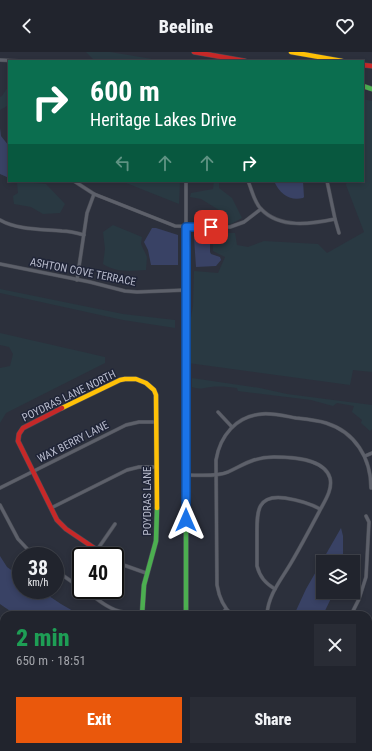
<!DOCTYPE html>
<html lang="en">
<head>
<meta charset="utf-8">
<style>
	:root { --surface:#21242d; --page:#292c35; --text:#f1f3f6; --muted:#a2a4aa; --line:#3e4149; --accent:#ea580c }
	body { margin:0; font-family:"Roboto Condensed",sans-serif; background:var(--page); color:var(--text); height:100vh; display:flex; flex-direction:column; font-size:15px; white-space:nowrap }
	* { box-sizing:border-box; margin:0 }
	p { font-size:13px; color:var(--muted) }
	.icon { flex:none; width:22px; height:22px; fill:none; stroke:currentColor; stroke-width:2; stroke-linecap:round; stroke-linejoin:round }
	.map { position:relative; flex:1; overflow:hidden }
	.panel { position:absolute; left:0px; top:559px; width:372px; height:140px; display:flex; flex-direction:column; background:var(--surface); border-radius:12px 12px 0 0; box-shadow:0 2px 6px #0003,0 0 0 1px var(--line) }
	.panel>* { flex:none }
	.guide { position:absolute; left:8px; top:8px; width:356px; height:122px; border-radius:0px; box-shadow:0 2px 6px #0003,0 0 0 1px var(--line); background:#0b6e4f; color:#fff; overflow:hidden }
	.buttons { position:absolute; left:316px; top:503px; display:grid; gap:8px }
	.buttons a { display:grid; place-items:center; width:44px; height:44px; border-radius:0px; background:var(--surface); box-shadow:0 2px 6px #0003,0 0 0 1px var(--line); font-size:20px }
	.speed { position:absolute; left:12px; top:495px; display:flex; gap:8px; font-size:20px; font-weight:700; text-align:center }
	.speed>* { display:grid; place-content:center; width:52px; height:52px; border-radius:50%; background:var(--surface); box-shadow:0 2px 6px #0003,0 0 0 1px var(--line); line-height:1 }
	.speed small { font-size:10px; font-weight:400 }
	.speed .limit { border:2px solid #111; border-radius:6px; background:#fff; color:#111 }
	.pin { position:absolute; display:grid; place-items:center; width:34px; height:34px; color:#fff; margin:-17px; border-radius:8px; box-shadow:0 2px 6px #0006 }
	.me { position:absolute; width:44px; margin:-22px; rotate:0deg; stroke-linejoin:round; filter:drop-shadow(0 0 3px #0008) }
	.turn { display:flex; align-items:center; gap:14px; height:84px; padding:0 16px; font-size:18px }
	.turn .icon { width:52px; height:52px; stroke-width:2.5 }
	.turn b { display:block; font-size:28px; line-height:34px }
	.lanes { display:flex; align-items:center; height:38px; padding:0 16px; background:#0003; justify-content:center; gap:20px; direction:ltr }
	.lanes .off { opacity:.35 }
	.round { display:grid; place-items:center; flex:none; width:42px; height:42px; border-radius:0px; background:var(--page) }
	.summary { display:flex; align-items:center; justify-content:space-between; height:68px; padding:0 16px }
	h1 { font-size:24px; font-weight:800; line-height:30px; color:#1e9e55 }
	.primary-button { display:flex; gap:8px; margin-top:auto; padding:8px 16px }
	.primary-button a { flex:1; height:46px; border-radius:0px; background:var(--accent); color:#fff; font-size:16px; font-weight:800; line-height:46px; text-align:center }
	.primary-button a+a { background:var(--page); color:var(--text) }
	header { display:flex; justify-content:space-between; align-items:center; height:52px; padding:0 16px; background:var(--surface); font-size:18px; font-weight:800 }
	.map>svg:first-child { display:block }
</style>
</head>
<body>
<header><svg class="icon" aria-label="back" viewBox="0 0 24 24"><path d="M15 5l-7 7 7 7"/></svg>Beeline<svg class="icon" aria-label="heart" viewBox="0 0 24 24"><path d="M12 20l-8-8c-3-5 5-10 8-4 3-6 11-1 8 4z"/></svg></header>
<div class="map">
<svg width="372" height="699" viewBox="0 0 372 699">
	<rect width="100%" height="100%" fill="#2c303c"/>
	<g fill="#293942">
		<path d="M86,0H110L164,9H95Z"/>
		<path d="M9,33V53L0,58V45L2,44Z"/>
		<path d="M363,47L372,49V320L353,318L350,333L188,311V282L193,254L194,219L218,221L225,205L213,199V181H235L237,193L248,195L264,189L318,192L327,201L364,180L346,133L347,129H363Z"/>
		<path d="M20,129H32L34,131L46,132L65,152L60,161L43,162L31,155L14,152L13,144L18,141L17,131Z"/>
		<path d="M121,129H180L179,152Z"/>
		<path d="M214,129H219V136L232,146L242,166L231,172L222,171L219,158L201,147L190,145L191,141L213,137Z"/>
		<path d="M113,173L142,185L141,192L147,205L146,218C131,219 117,221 103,212L105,197L103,180Z"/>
		<path d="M0,237L123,262L175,268V276L123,268L0,241Z"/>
		<path d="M0,281L105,305V311L6,361L0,371V316L10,314L13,302L9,295L0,293Z"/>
		<path d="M192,326L260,336L287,342L372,353V377L370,379L361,371L362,368L352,360L354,354L337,351L333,354L311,348L238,339L237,336C229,335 219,334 211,335C201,336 202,338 192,335Z"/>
		<path d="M372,575V658L368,676V581Z"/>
	</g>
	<g fill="#394265">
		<path d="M0,76L1,84L9,94V126L0,122Z"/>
		<path d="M274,129H303L304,145L303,146C289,149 280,142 274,129Z"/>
		<path d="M152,176H156L178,183V213H151L148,198L144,190Z"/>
		<path d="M201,183H206L210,185V200L211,202L220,205L221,208L216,214L196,215L194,186L195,184Z"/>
		<path d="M341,476L343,484V510H323V540H334L323,563H294L306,537Z"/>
		<path d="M0,504L7,515L21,525V538H40L61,552L80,563H16C11,559 5,556 0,552Z"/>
		<path d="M3,614H4V656L0,655V619Z"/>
		<path d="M372,658V692L370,699H361L362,695H368V676Z"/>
	</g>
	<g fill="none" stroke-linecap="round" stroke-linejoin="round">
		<g stroke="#4a4d56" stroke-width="4">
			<g id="street">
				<path d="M0,8L19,9"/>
				<path d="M74,129L94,142L175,174L230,175L244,170L261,157"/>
				<path d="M186,129V314"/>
				<path d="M248,129C252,138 254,150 261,157C280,177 311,172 335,167L327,129"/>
				<path d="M335,167L339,181"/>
				<path d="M0,168C17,178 43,177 62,179C69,179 77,181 84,183"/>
				<path d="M0,212L90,230L125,239L137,240L186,238"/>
				<path d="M77,228L87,161L94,142"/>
				<path d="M218,360L232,375"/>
				<path d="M365,404L372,401"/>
				<path d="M186,423C199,423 216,425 228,420C245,412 254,405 274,405C291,405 324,406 330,426C333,438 324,450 319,460C310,477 301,494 291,511C281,528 268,543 267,563"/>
				<path d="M0,436L126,373L139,370H156"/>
				<path d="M0,453L18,487L34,504"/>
				<path d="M51,456L127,418L139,415H156"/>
				<path d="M97,498L115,472"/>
				<path d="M115,510L146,521"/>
				<path d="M55,518L81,536"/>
				<path d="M275,537C265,531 260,525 257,514C257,503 257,493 257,482C257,461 256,442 285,446C298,448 309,451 320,457"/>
				<path d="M85,538C96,546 109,558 123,560C131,562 140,560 148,563"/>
				<path d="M159,563L186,562"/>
				<path d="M221,563L226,557"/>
				<path d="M232,563C223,555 219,545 217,533L216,408C220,384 236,364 262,362C273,361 285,364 296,366C305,367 316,368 326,371C355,380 371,406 371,436"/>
				<path d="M351,563L359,547L366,525L369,470L366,464"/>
				<path d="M0,580L4,582"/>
				<path d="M0,677L4,678"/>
				<path d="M256,699L261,695"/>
			</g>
		</g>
		<g stroke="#4a4d56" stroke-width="5.5">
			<g id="fast">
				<path d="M363,34L372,37"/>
				<path d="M186,466V563"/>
				<path d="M142,563L144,533L156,489L157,456"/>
				<path d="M187,695V699"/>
			</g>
		</g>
		<g stroke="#4a4d56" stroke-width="5.5">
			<g id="slow">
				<path d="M291,0L342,9"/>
				<path d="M186,314V466"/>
				<path d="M62,356L120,328L125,327H136L146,331L154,338L156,343L157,456"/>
			</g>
		</g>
		<g stroke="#4a4d56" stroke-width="5.5">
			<g id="jam">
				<path d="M194,0L245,9"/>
				<path d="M363,13L372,14"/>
				<path d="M62,356L23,376L19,382L18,389L57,468L66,477L106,504"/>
			</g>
		</g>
		<use href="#street" stroke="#5d606a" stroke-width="3"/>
		<use href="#fast" stroke="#4caf50" stroke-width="4.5"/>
		<use href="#slow" stroke="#ffc107" stroke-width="4.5"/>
		<use href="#jam" stroke="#c62828" stroke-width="4.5"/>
	</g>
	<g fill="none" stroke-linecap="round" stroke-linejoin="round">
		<g stroke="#114b97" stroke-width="10">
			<path id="route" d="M186,468V175H211"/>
		</g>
		<use href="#route" stroke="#1a73e8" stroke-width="7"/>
	</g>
	<g text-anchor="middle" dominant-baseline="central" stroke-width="3" stroke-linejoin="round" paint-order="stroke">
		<g font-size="11" fill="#b8bbcc" stroke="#1f2437">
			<text transform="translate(83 220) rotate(11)">ASHTON COVE TERRACE</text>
			<text transform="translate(69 344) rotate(-26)">POYDRAS LANE NORTH</text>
			<text transform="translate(73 390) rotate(-27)">WAX BERRY LANE</text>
			<text transform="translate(147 449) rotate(-90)">POYDRAS LANE</text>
		</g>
	</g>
</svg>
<div class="buttons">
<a><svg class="icon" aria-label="layers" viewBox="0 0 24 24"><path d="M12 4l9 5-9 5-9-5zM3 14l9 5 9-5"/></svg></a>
</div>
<div class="speed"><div>38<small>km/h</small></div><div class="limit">40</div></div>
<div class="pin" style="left:211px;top:175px;background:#d93025"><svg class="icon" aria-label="arrive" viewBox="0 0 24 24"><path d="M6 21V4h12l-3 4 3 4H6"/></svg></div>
<svg class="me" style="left:186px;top:468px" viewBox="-20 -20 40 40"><path d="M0-17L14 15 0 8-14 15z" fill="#1a73e8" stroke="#fff" stroke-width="4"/></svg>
<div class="guide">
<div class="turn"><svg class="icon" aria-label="right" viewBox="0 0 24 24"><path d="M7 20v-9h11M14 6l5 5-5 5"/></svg><div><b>600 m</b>Heritage Lakes Drive</div></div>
<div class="lanes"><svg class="icon off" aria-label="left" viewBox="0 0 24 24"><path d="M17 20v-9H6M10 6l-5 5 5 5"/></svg><svg class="icon off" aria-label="ahead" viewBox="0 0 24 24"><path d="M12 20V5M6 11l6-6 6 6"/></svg><svg class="icon off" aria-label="ahead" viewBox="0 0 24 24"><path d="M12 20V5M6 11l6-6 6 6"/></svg><svg class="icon" aria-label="right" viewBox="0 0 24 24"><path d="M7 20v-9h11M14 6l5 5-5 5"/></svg></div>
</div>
<section class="panel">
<div class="summary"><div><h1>2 min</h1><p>650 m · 18:51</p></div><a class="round"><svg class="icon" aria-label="close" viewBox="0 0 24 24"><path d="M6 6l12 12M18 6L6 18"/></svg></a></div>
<div class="primary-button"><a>Exit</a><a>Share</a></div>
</section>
</div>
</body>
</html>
